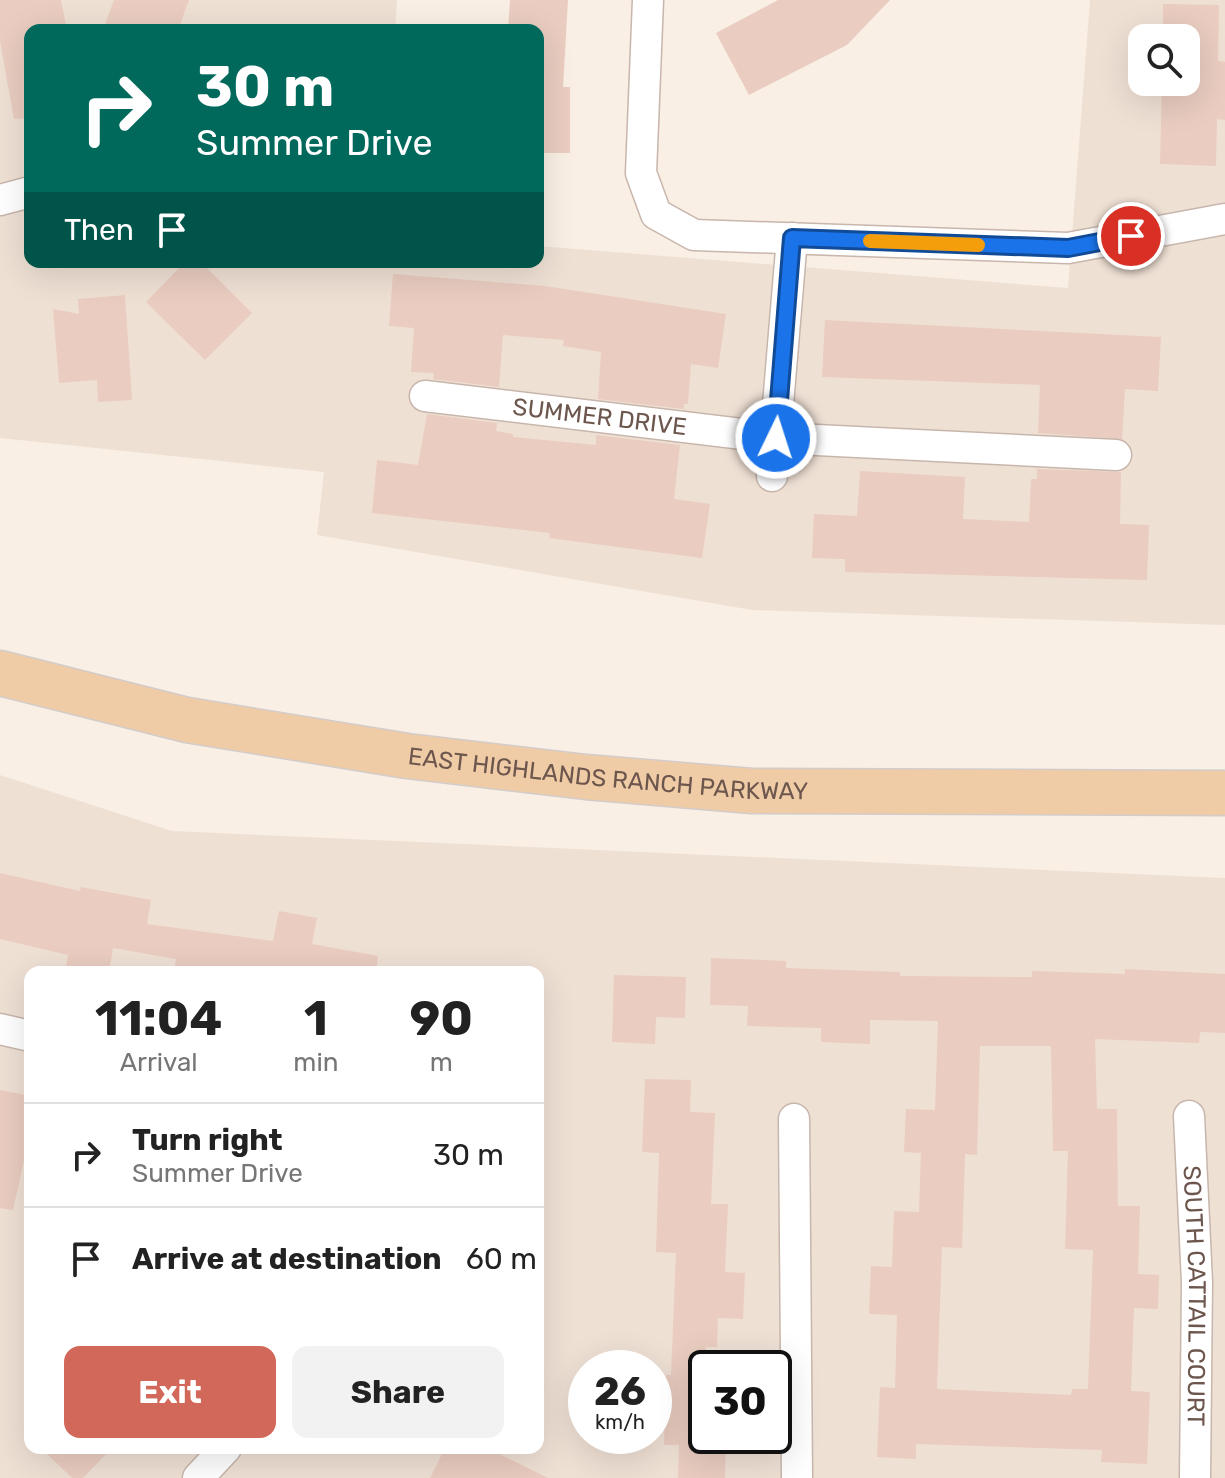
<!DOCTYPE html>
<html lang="en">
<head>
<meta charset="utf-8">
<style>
	:root { --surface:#fff; --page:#f2f2f2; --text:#222; --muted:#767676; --line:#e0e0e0; --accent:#d26859 }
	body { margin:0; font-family:Rubik,sans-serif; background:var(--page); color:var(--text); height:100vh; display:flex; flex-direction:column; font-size:30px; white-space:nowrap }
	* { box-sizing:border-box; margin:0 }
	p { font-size:26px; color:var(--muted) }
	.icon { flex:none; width:44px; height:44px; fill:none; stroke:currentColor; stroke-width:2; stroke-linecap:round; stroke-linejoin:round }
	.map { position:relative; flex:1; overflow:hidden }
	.side { position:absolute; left:24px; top:966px; width:520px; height:488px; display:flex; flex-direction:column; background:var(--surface); border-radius:16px; box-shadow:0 8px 32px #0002 }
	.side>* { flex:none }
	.hud { position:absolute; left:24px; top:24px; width:520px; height:244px; border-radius:16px; box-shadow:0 8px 32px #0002; background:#00695c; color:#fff; overflow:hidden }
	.controls { position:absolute; left:1128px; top:24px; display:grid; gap:16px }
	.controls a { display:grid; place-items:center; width:72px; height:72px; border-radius:16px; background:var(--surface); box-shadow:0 8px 32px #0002; font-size:40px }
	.speed { position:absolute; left:568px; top:1350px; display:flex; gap:16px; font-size:40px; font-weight:700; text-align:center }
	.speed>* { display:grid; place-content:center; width:104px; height:104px; border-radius:50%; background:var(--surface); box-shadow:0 8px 32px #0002; line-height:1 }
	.speed small { font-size:20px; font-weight:400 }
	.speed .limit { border:4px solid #111; border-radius:12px; background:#fff; color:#111 }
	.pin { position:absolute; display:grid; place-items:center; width:68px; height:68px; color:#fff; margin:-34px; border:4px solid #fff; border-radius:50%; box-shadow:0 2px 8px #0007 }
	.me { position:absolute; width:88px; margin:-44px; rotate:4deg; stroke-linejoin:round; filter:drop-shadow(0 0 6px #0008) }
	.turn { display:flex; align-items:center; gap:28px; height:168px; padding:0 40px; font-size:36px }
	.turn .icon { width:104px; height:104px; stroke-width:2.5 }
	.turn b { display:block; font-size:56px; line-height:68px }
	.then { display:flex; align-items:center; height:76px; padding:0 40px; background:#0003; gap:16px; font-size:30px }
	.eta { display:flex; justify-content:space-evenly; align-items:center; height:136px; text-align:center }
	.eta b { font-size:48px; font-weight:700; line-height:56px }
	.primary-button { display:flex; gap:16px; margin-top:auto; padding:16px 40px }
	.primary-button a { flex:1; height:92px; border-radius:16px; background:var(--accent); color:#fff; font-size:32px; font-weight:700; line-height:92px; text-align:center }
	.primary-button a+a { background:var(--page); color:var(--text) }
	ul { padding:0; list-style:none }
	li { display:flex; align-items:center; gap:24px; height:104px; padding:0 40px; border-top:2px solid var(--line) }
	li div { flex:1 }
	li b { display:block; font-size:30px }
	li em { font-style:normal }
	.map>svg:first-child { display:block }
</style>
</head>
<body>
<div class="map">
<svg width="1225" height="1478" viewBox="0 0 1225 1478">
	<rect width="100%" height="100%" fill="#f9efe4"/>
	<g fill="#efe0d4" fill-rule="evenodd">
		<path d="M0,0H397L395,30H30V262H538V246L1068,288L1090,0H1225V625L752,610L317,535L324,472L0,438ZM1142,38H1186V82H1142Z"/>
		<path d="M0,775L172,831L1225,878V1478H0ZM30,972H538V1448H30ZM586,1368H654V1436H586ZM706,1368H774V1436H706Z"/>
	</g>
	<g fill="#eaccc0" fill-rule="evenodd">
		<path d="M0,0H61L67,30H30V118L14,119L0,41Z"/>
		<path d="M114,0H189L178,30H103Z"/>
		<path d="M510,0H568L563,87H570V153H538V30H508Z"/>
		<path d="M778,0H890L847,45L749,95L716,33Z"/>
		<path d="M1163,4L1219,5L1218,61L1225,62V120L1217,119L1216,166L1160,164L1162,82H1186V38H1163Z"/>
		<path d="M185,262H201L252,313L205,360L146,302Z"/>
		<path d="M393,274L545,286L726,314L718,368L691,364L688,404H684V409L598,399L601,352L563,346L564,340L503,335L499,387L433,379L434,373L411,372L414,328L389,326Z"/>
		<path d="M125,295L132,400L98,402L97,380L59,383L53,309L79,314L78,299Z"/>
		<path d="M825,320L1161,337L1158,391L1125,389L1122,439L1038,433L1040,385L822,377Z"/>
		<path d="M427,414L497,423L496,431L513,434V437L596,445V435L680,445L674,499L710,504L702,558L549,538L550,533L372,513L377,460L418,465Z"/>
		<path d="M1037,469L1121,472L1120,524L1149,525L1147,580L845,572V559L812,558L814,514L857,516L860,471L965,477L963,519L1029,522L1031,479H1037Z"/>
		<path d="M0,873L80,891L81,887L151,900L147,924L273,941L279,911L317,918L312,944L378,956L376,972H174L176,959L113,948L109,972H65L68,955L0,939Z"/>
		<path d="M711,958L786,961V968L900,972V976L1032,977V971L1125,974V969L1225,974V1033L1200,1032L1199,1043L1095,1039L1097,1109H1117L1118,1206H1140L1138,1274L1159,1275L1158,1309L1134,1308L1131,1391L1150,1392L1147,1464L1101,1462L1102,1450L916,1444V1459L877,1457L880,1387L895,1388L897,1315L869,1314L871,1266L892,1267L894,1211L919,1212L921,1153L904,1152L906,1109L935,1110L938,1021L870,1020V1044L821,1042V1028L747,1026L748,1006L710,1005ZM980,1046H1051L1053,1151H1068L1065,1249L1093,1250L1088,1389H1072L1071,1395L937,1389L942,1247L962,1248L965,1154L977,1155Z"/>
		<path d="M614,975L686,977L685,1018L656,1017L655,1044L612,1042Z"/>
		<path d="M645,1079L691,1080L690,1112L715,1113L711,1204H728L725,1272L745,1273L743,1319L718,1318L717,1347H706V1436H726L725,1478H678L679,1445H664L666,1375H671L676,1253L656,1252L659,1153L642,1152Z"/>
		<path d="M0,1090L30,1096V1133L13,1210L0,1208Z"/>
		<path d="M41,1448H112L83,1478H72Z"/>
		<path d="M445,1448H487L548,1478H430Z"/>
	</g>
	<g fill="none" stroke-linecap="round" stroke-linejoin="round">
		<g stroke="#c8b6ac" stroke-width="33">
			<g id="street">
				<path d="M648,0L641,173L656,214L694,235L1068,248L1225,219"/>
				<path d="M0,200L30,192"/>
				<path id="s1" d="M425,396L776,438L1116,455"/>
				<path d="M772,476L792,238"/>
				<path d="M0,1029L30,1036"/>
				<path id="s2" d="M1189,1116L1197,1282L1195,1478"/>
				<path d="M794,1119L797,1478"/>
				<path d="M198,1478L226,1448"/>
			</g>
		</g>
		<g stroke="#d3ccca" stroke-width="47">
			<g id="primary">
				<path id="s3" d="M0,673L187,720L407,756L586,777L752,791L1225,793"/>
			</g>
		</g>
		<use href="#street" stroke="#fff" stroke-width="30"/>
		<use href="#primary" stroke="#efcca5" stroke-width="44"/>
	</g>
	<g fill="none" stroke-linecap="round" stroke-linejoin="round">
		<g stroke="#114b97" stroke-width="20">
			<path id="route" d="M776,438L792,238L1068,248L1131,236"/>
		</g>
		<use href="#route" stroke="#1a73e8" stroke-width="14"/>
		<path stroke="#f59e0b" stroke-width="14" d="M870,241L978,245"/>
	</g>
	<g text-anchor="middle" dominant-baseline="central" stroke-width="7" stroke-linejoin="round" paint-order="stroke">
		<g font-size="24" fill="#6d564d" stroke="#fcf3ea">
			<text stroke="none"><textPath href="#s1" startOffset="176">SUMMER DRIVE</textPath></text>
			<text stroke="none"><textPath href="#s3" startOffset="618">EAST HIGHLANDS RANCH PARKWAY</textPath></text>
			<text stroke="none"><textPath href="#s2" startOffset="180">SOUTH CATTAIL COURT</textPath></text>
		</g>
	</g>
</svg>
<div class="controls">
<a><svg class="icon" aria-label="search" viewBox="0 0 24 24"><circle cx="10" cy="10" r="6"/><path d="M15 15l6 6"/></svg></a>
</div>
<div class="speed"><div>26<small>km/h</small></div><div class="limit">30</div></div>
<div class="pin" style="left:1131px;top:236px;background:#d93025"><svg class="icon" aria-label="arrive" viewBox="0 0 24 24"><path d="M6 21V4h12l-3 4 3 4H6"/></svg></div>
<svg class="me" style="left:776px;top:438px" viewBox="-20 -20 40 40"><circle r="17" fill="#1a73e8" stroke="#fff" stroke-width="3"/><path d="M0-11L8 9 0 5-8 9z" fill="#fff"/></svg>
<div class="hud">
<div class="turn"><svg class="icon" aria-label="right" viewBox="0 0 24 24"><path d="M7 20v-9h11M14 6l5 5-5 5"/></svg><div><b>30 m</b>Summer Drive</div></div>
<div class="then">Then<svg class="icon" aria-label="arrive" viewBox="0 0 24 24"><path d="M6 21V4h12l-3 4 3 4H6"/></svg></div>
</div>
<section class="side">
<div class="eta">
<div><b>11:04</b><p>Arrival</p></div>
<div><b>1</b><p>min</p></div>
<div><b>90</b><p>m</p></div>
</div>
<ul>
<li><svg class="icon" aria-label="right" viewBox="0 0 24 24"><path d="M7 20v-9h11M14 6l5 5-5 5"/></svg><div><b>Turn right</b><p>Summer Drive</p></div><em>30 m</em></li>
<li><svg class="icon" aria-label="arrive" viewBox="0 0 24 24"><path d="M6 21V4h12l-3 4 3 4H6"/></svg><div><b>Arrive at destination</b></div><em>60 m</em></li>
</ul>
<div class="primary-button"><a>Exit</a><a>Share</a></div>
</section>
</div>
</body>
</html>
